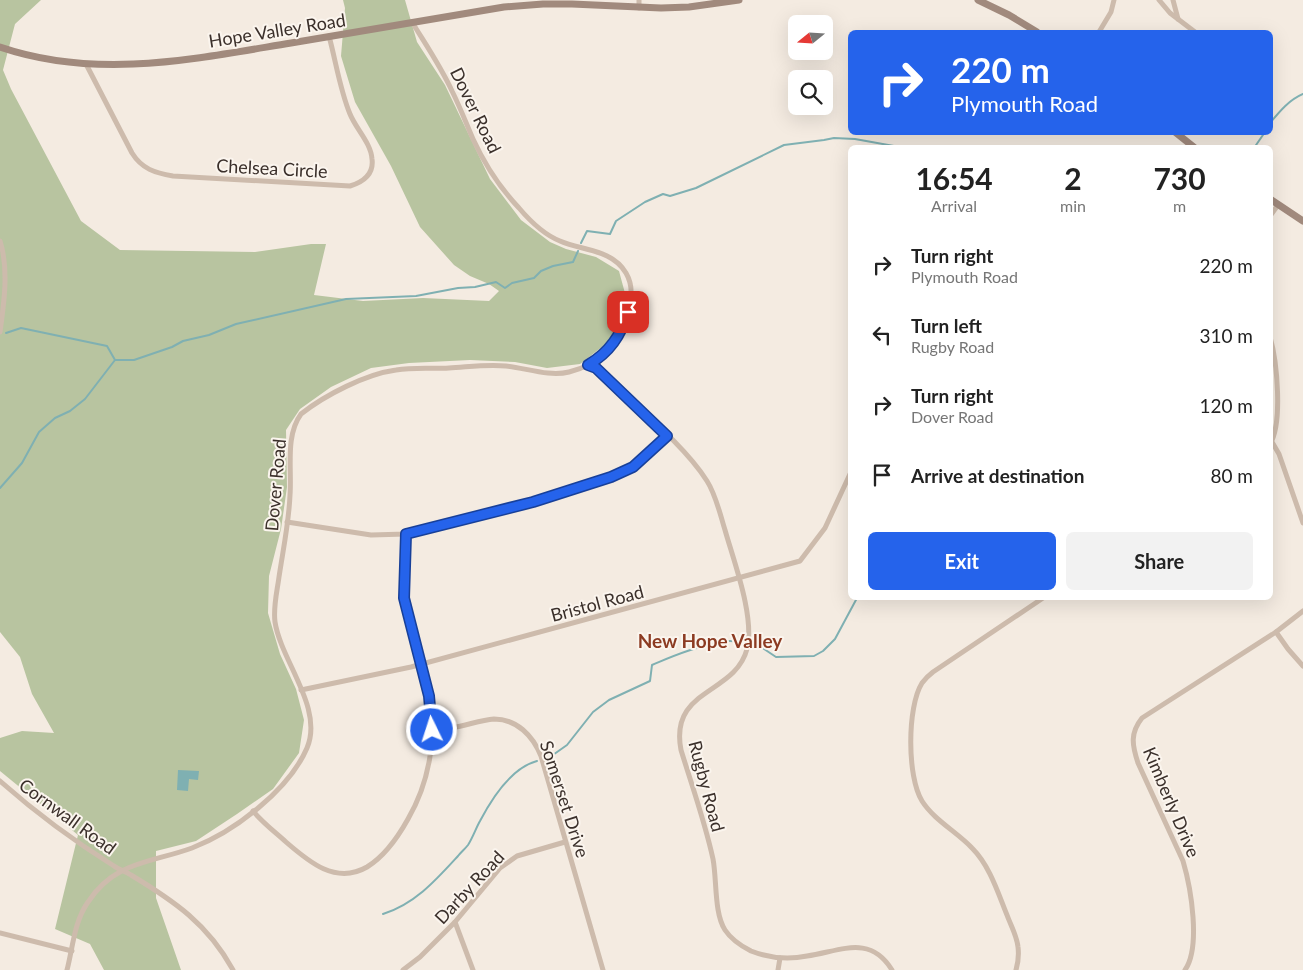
<!DOCTYPE html>
<html lang="en">
<head>
<meta charset="utf-8">
<style>
	:root { --surface:#fff; --page:#f2f2f2; --text:#222; --muted:#767676; --accent:#2563eb }
	body { margin:0; font-family:Lato,sans-serif; background:var(--page); color:var(--text); height:100vh; display:flex; flex-direction:column; font-size:19px; white-space:nowrap }
	* { box-sizing:border-box; margin:0 }
	p { font-size:16px; color:var(--muted) }
	.icon { flex:none; width:28px; height:28px; fill:none; stroke:currentColor; stroke-width:2; stroke-linecap:round; stroke-linejoin:round }
	.map { position:relative; flex:1; overflow:hidden }
	.sheet { position:absolute; left:848px; top:145px; width:425px; height:455px; display:flex; flex-direction:column; background:var(--surface); border-radius:8px; box-shadow:0 5px 20px #0002 }
	.sheet>* { flex:none }
	.top-card { position:absolute; left:848px; top:30px; width:425px; height:105px; border-radius:8px; box-shadow:0 5px 20px #0002; background:#2563eb; color:#fff; overflow:hidden }
	.needle { width:32px; rotate:252deg }
	.fabs { position:absolute; left:788px; top:15px; display:grid; gap:10px }
	.fabs a { display:grid; place-items:center; width:45px; height:45px; border-radius:8px; background:var(--surface); box-shadow:0 5px 20px #0002; font-size:25px }
	.pin { position:absolute; display:grid; place-items:center; width:42px; height:42px; color:#fff; margin:-21px; border-radius:10px; box-shadow:0 2px 8px #0006 }
	.me { position:absolute; width:55px; margin:-28px; rotate:356deg; stroke-linejoin:round; filter:drop-shadow(0 0 4px #0008) }
	.turn { display:flex; align-items:center; gap:18px; height:105px; padding:0 20px; font-size:22px }
	.turn .icon { width:65px; height:65px; stroke-width:2.5 }
	.turn b { display:block; font-size:35px; line-height:42px }
	.eta { display:flex; justify-content:space-evenly; align-items:center; height:85px; text-align:center }
	.eta b { font-size:30px; font-weight:700; line-height:35px }
	.primary-button { display:flex; gap:10px; margin-top:auto; padding:10px 20px }
	.primary-button a { flex:1; height:58px; border-radius:8px; background:var(--accent); color:#fff; font-size:20px; font-weight:700; line-height:58px; text-align:center }
	.primary-button a+a { background:var(--page); color:var(--text) }
	ul { padding:0; list-style:none }
	li { display:flex; align-items:center; gap:15px; height:70px; padding:0 20px }
	li div { flex:1 }
	li b { display:block; font-size:19px }
	li em { font-style:normal }
	.map>svg:first-child { display:block }
</style>
</head>
<body>
<div class="map">
<svg width="1303" height="970" viewBox="0 0 1303 970">
	<rect width="100%" height="100%" fill="#f4ebe1"/>
	<path fill="#b8c4a0" d="M0,0H41L15,24L3,70L11,89L81,221L120,250L255,252L311,244H326L314,295L363,301L423,298L489,301L499,291L489,284L470,276L454,265L420,227L391,166L355,102L341,56L345,8L343,0H405L417,42L445,85L490,179L521,220L550,242L566,249L596,257L619,271L626,297L622,317L607,343L580,364L547,368L515,362L470,360L409,363L371,368L331,387L300,409L286,430L287,487L281,529L269,576L268,613L280,654L296,689L304,720L299,753L273,789L237,814L196,841L156,851V898L181,970H104L90,944L55,929L78,835L0,771V738L22,731L54,733L32,694L20,657L0,632Z"/>
	<path fill="#7fb0b2" d="M178,770L199,771L198,780L189,779L188,791L177,790Z"/>
	<g fill="none" stroke-linecap="round" stroke-linejoin="round">
		<g stroke="#7fb0b2" stroke-width="2">
			<path d="M1270,123C1280,111 1289,100 1303,94"/>
			<path d="M917,148H944"/>
			<path d="M1254,148L1265,132"/>
			<path d="M581,243L587,231L610,234L616,221L645,202L663,194L670,196L696,188L784,145L824,140L834,138L855,139L905,148"/>
			<path d="M6,333L21,328L107,346L115,360"/>
			<path d="M115,360H134L172,347L183,341L209,335L236,324L346,299L416,296L458,288L475,287L496,282L505,288L512,283L534,278L541,271L553,266L573,262L578,251"/>
			<path d="M0,488L22,463L39,432L55,418L70,411L85,399L115,360"/>
			<path d="M755,643L776,657L814,656L823,651L835,639L857,598"/>
			<path d="M550,757L567,745L593,712L609,700L650,681L652,665C671,657 688,649 709,645C722,643 724,639 739,642"/>
			<path d="M383,914C415,904 436,880 458,856C461,852 465,849 468,845C473,837 476,828 480,821C492,798 511,768 537,761"/>
		</g>
		<g stroke="#cdbbac" stroke-width="5">
			<path d="M1159,0L1170,13L1195,32"/>
			<path d="M1173,0L1178,19"/>
			<path d="M639,8V0"/>
			<path d="M1099,32L1111,12L1114,0"/>
			<path d="M86,64L132,153C142,169 155,173 173,176L350,186C363,182 374,174 372,159C371,143 356,129 350,114C340,90 336,62 329,36"/>
			<path d="M1270,216L1278,205"/>
			<path d="M0,241C9,269 4,303 0,332"/>
			<path d="M1270,337C1277,361 1283,423 1270,444"/>
			<path d="M588,365C602,370 612,383 623,393C649,417 688,451 707,481C716,495 720,514 725,530C734,562 755,617 747,649C735,695 669,688 681,750C692,786 705,822 713,859C717,880 714,913 725,930C731,939 741,946 751,951C769,958 788,960 807,956C841,951 870,934 892,970"/>
			<path d="M1272,442L1279,454L1303,523"/>
			<path d="M287,522L371,535L406,534L533,502L611,477L633,467L667,436"/>
			<path d="M1276,632L1288,649L1303,666"/>
			<path d="M301,690L411,667L800,561L825,528L850,474"/>
			<path d="M432,730C440,729 448,729 456,727C468,725 481,720 494,719C517,719 533,736 541,756L603,970"/>
			<path d="M0,781C35,812 74,841 114,866C119,870 125,871 131,875C174,901 208,924 233,970"/>
			<path d="M253,811C263,823 275,832 286,842C309,862 336,885 367,867C385,856 398,837 408,819C430,781 437,736 429,694C425,678 420,662 416,646C412,631 406,614 404,598C401,577 405,555 406,534"/>
			<path d="M455,922L473,970"/>
			<path d="M0,933L72,951"/>
			<path d="M67,970C73,947 74,922 88,902C115,861 151,863 192,848C234,832 289,790 307,748C324,708 281,661 275,622C273,607 277,592 279,577C283,550 289,522 290,495C292,469 285,436 301,414C325,395 366,374 396,370C414,367 431,369 449,368C468,367 487,364 506,366C526,368 549,377 569,372C602,364 620,342 628,310C632,298 633,285 626,273C612,249 583,251 560,241C545,235 530,221 519,208C500,188 485,165 473,139C466,123 460,107 452,91C441,67 426,45 412,22"/>
			<path d="M403,970L420,957L455,922L500,868L517,856L565,842"/>
			<path d="M778,970L780,958"/>
			<path d="M1016,970C1018,963 1019,955 1018,947C1017,936 1011,926 1007,915C998,893 990,866 972,848C957,832 934,820 922,801C907,777 907,707 922,683C925,679 929,675 933,672L1043,598"/>
			<path d="M1185,970C1201,947 1191,888 1183,861L1138,763C1132,745 1130,733 1142,718L1276,632L1303,611"/>
		</g>
		<g stroke="#a18a7d" stroke-width="7">
			<path d="M978,0L1009,15L1037,32"/>
			<path d="M0,47C97,80 194,59 291,43C362,31 433,19 504,7L543,4H572L661,8L689,7L739,0"/>
			<path d="M1175,132L1195,148"/>
			<path d="M1270,199L1303,221"/>
		</g>
	</g>
	<g fill="none" stroke-linecap="round" stroke-linejoin="round">
		<g stroke="#184099" stroke-width="12">
			<path id="route" d="M432,730L429,696L404,598L406,534L533,502L611,477L633,467L667,436L596,368L588,365C610,352 621,335 628,312"/>
		</g>
		<use href="#route" stroke="#2563eb" stroke-width="9"/>
	</g>
	<g text-anchor="middle" dominant-baseline="central" stroke-width="4" stroke-linejoin="round" paint-order="stroke">
		<g font-size="18" fill="#3b302b" stroke="#fbf5ee">
			<text transform="translate(277 30) rotate(-9)">Hope Valley Road</text>
			<text transform="translate(476 110) rotate(64)">Dover Road</text>
			<text transform="translate(272 168) rotate(3)">Chelsea Circle</text>
			<text transform="translate(275 485) rotate(-85)">Dover Road</text>
			<text transform="translate(597 603) rotate(-15)">Bristol Road</text>
			<text transform="translate(707 786) rotate(75)">Rugby Road</text>
			<text transform="translate(565 799) rotate(72)">Somerset Drive</text>
			<text transform="translate(1172 802) rotate(67)">Kimberly Drive</text>
			<text transform="translate(68 816) rotate(36)">Cornwall Road</text>
			<text transform="translate(469 887) rotate(-47)">Darby Road</text>
		</g>
		<g font-size="19" font-weight="bold" fill="#8c3b22" stroke="#fbf5ee">
			<text x="710" y="640">New Hope Valley</text>
		</g>
	</g>
</svg>
<div class="fabs">
<a><svg class="needle" viewBox="-14 -14 28 28"><path d="M0-13l5 13h-10z" fill="#e53935"/><path d="M0 13l5-13h-10z" fill="#767676"/></svg></a>
<a><svg class="icon" aria-label="search" viewBox="0 0 24 24"><circle cx="10" cy="10" r="6"/><path d="M15 15l6 6"/></svg></a>
</div>
<div class="pin" style="left:628px;top:312px;background:#d93025"><svg class="icon" aria-label="arrive" viewBox="0 0 24 24"><path d="M6 21V4h12l-3 4 3 4H6"/></svg></div>
<svg class="me" style="left:432px;top:730px" viewBox="-20 -20 40 40"><circle r="17" fill="#2563eb" stroke="#fff" stroke-width="3"/><path d="M0-11L8 9 0 5-8 9z" fill="#fff"/></svg>
<div class="top-card">
<div class="turn"><svg class="icon" aria-label="right" viewBox="0 0 24 24"><path d="M7 20v-9h11M14 6l5 5-5 5"/></svg><div><b>220 m</b>Plymouth Road</div></div>
</div>
<section class="sheet">
<div class="eta">
<div><b>16:54</b><p>Arrival</p></div>
<div><b>2</b><p>min</p></div>
<div><b>730</b><p>m</p></div>
</div>
<ul>
<li><svg class="icon" aria-label="right" viewBox="0 0 24 24"><path d="M7 20v-9h11M14 6l5 5-5 5"/></svg><div><b>Turn right</b><p>Plymouth Road</p></div><em>220 m</em></li>
<li><svg class="icon" aria-label="left" viewBox="0 0 24 24"><path d="M17 20v-9H6M10 6l-5 5 5 5"/></svg><div><b>Turn left</b><p>Rugby Road</p></div><em>310 m</em></li>
<li><svg class="icon" aria-label="right" viewBox="0 0 24 24"><path d="M7 20v-9h11M14 6l5 5-5 5"/></svg><div><b>Turn right</b><p>Dover Road</p></div><em>120 m</em></li>
<li><svg class="icon" aria-label="arrive" viewBox="0 0 24 24"><path d="M6 21V4h12l-3 4 3 4H6"/></svg><div><b>Arrive at destination</b></div><em>80 m</em></li>
</ul>
<div class="primary-button"><a>Exit</a><a>Share</a></div>
</section>
</div>
</body>
</html>
